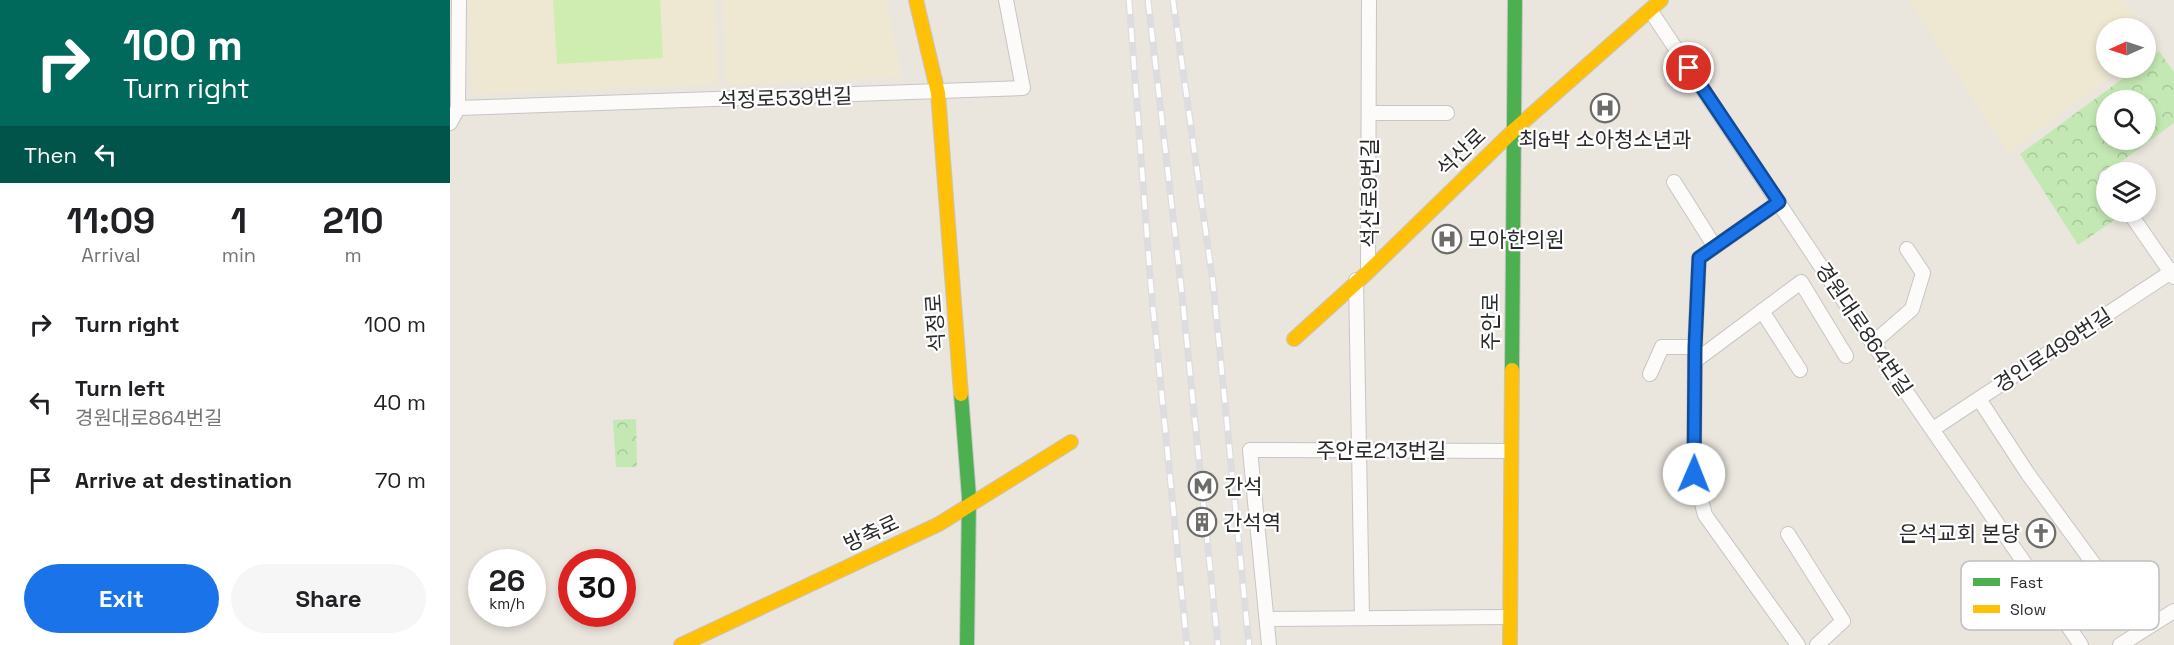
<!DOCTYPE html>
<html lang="en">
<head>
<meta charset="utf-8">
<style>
	:root { --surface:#fff; --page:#f6f6f6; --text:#202124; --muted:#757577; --accent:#1a73e8 }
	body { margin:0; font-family:"Space Grotesk","Noto Sans KR",sans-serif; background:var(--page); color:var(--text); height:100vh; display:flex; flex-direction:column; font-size:22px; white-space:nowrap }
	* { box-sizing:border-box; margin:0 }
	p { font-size:20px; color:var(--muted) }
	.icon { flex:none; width:33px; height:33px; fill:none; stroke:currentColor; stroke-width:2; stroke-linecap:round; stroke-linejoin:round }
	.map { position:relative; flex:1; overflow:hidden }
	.details { display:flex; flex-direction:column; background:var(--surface); width:450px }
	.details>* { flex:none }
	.hud { background:#00695c; color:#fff; overflow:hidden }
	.needle { width:39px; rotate:267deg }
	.tools { position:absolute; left:1646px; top:18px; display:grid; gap:12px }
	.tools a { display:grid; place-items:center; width:60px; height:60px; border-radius:50%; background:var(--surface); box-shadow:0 3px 9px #0003; font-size:30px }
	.speed { position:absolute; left:18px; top:549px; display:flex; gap:12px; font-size:30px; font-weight:700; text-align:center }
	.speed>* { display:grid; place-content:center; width:78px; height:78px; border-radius:50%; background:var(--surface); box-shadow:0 3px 9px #0003; line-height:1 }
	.speed small { font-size:15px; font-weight:400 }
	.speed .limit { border:9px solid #d22; background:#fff; color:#111 }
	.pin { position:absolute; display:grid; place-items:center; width:51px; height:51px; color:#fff; margin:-26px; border:3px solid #fff; border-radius:50%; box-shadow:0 2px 6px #0007 }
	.me { position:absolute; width:66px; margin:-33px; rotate:1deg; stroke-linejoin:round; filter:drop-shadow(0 0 4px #0008) }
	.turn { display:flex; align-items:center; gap:21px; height:126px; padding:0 24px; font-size:27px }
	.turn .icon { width:78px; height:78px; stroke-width:2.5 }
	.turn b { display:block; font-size:42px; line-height:51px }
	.then { display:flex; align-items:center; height:57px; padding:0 24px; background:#0003; gap:12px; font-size:22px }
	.eta { display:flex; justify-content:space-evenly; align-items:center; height:102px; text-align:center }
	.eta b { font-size:36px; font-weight:800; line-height:42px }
	.button { display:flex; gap:12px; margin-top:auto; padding:12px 24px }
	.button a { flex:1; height:69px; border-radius:36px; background:var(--accent); color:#fff; font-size:24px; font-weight:800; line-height:69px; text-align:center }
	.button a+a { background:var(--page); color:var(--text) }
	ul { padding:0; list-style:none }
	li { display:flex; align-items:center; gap:18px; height:78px; padding:0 24px }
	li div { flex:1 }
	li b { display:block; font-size:22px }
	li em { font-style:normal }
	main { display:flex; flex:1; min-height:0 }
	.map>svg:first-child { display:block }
</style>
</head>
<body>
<main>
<section class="details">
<div class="hud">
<div class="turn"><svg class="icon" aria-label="right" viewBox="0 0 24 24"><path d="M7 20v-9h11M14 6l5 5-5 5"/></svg><div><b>100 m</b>Turn right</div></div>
<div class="then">Then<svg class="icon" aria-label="left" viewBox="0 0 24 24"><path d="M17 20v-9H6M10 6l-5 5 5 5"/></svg></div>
</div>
<div class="eta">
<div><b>11:09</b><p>Arrival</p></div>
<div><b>1</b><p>min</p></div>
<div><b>210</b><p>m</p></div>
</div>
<ul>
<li><svg class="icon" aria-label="right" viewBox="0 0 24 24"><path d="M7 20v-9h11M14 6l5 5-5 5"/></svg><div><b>Turn right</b></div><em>100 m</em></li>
<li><svg class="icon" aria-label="left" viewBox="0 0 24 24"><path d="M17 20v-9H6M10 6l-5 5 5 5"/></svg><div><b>Turn left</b><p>경원대로864번길</p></div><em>40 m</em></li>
<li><svg class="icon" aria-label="arrive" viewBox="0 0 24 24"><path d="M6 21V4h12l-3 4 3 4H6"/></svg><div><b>Arrive at destination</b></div><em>70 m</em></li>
</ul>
<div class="button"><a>Exit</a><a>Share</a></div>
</section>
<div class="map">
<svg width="1724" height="645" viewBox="0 0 1724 645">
	<defs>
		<pattern id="park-crowns" width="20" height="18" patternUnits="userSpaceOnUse" patternTransform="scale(1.5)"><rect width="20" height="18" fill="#c4e8b4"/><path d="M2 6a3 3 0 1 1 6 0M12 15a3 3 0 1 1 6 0" fill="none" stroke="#a9c79b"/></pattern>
	</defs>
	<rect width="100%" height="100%" fill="#eae6de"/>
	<g fill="#eee8d2">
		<path d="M18,0H265L268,84L22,94Z"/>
		<path d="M273,0H436L452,77L276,85Z"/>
		<path d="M1459,0H1673L1692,28H1656V68H1673L1558,153Z"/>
		<path d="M0,1L7,95L0,107Z"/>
	</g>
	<g fill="url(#park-crowns)" fill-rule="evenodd">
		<path d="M1709,51L1724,72V123L1650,177L1656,186V212L1675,213L1628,245L1570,154L1687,68H1695V61ZM1656,100H1695V140H1656Z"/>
		<path d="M186,419L187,467H166L163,420Z"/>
	</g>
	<path fill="#cfedb1" d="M103,0H210L213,58L107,64Z"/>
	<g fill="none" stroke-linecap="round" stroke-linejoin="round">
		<g stroke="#c7c5c5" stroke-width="16">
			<g id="street">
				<path d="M1200,10L1408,322L1631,645"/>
				<path d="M8,108L573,88L556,0"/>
				<path d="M919,113H997"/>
				<path d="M0,123L8,108L9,0"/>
				<path d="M1656,177V178"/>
				<path d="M1224,182L1265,247"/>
				<path d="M1329,202L1249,258L1245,347L1244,474L1255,515L1348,645"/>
				<path d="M1679,212L1724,277"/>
				<path d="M918,272L919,0"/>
				<path d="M906,280L912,618"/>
				<path d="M1312,311L1350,370"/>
				<path d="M1423,343L1462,309L1473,273L1457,249"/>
				<path d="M1245,361L1351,282L1396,356"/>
				<path d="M1200,374L1212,347H1245"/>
				<path d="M1529,399L1578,474L1692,630"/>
				<path d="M1483,429L1724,270"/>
				<path d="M1338,534L1393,621L1367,645"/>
				<path d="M817,619L1058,617"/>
				<path d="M819,645L800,450L1061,451"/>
				<path d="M1670,645L1724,611"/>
			</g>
		</g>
		<g stroke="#c7c5c5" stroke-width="16">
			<g id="fast">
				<path d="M1062,370L1065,0"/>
				<path d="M511,394L519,497L517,645"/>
			</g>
		</g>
		<g stroke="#c7c5c5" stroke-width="16">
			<g id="slow">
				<path d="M466,0L488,93L511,394"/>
				<path d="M844,339L918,272L1063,131L1211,0"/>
				<path d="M231,645L489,524L621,442"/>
				<path d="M1060,645L1062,370"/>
			</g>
		</g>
		<use href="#street" stroke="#fcfbfa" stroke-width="14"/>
		<use href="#fast" stroke="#4caf50" stroke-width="14"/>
		<use href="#slow" stroke="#ffc107" stroke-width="14"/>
		<g stroke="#dddddf" stroke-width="7">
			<g id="rail">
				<path d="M679,0L701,288L737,645"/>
				<path d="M698,0L731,285L768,645"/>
				<path d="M723,0L763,283L799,645"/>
			</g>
		</g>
		<use href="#rail" stroke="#fff" stroke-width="4.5" stroke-dasharray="14" stroke-linecap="butt"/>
	</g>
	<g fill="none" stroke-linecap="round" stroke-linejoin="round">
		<g stroke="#114b97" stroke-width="15">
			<path id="route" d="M1239,68L1329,202L1249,258L1245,347L1244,474"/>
		</g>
		<use href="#route" stroke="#1a73e8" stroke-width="10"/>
	</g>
	<defs>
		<g id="hospital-ring" transform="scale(1.5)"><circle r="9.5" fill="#fff" stroke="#6d6c69" stroke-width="1.5"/><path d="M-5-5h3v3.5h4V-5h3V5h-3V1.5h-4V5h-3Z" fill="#6d6c69"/></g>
		<g id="metro-ring" transform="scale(1.5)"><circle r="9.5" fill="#fff" stroke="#6d6c69" stroke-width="1.5"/><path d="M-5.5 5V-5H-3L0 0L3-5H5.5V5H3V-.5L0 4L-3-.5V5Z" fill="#6d6c69"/></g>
		<g id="building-ring" transform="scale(1.5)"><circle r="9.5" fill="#fff" stroke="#6d6c69" stroke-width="1.5"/><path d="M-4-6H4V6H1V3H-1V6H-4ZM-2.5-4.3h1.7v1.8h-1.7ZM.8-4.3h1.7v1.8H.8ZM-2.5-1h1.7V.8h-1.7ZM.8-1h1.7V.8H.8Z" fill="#6d6c69"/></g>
		<g id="church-ring" transform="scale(1.5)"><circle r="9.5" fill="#fff" stroke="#6d6c69" stroke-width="1.5"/><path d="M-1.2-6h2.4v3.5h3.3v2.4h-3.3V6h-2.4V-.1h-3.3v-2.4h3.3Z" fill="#6d6c69"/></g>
	</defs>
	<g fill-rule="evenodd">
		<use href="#hospital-ring" x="1155" y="108"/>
		<use href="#hospital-ring" x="997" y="239"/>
		<use href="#metro-ring" x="753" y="486"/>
		<use href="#building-ring" x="752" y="522"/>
		<use href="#church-ring" x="1591" y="533"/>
	</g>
	<g text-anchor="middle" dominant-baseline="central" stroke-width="4.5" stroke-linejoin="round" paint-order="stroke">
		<g font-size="21" fill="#2a2a2a" stroke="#fff">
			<text transform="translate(335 98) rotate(-2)">석정로539번길</text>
			<text transform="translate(1011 152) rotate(-44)">석산로</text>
			<text transform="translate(919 193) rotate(-90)">석산로9번길</text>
			<text transform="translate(1040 322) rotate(-90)">주안로</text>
			<text transform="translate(485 323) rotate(-94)">석정로</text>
			<text transform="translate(1414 329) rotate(56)">경원대로864번길</text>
			<text transform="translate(1603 350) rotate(-33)">경인로499번길</text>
			<text x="931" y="450">주안로213번길</text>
			<text transform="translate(421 533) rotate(-25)">방축로</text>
		</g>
		<g font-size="21" fill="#2a2a2a" stroke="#fff" text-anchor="start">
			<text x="1155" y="139" text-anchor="middle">최&amp;박 소아청소년과</text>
			<text x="1018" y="239">모아한의원</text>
			<text x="774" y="486">간석</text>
			<text x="773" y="522">간석역</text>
			<text x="1570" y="533" text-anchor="end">은석교회 본당</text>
		</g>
	</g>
	<rect x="1511" y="561" width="198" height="69" rx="9" fill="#fff" stroke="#bfbfbf" stroke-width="1.5"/>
	<rect x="1523" y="578" width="27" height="8" fill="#4caf50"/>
	<rect x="1523" y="605" width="27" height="8" fill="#ffc107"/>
	<g font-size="16" fill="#2a2a2a">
		<text x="1560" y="588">Fast</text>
		<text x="1560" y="615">Slow</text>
	</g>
</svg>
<div class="tools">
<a><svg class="needle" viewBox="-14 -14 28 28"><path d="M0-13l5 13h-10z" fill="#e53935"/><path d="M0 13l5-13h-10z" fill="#757577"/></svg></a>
<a><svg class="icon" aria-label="search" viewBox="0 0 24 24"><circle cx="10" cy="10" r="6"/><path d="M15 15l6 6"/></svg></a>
<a><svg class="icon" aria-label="layers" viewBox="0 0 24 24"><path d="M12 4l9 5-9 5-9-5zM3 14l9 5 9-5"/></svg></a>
</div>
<div class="speed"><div>26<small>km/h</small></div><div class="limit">30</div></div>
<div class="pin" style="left:1239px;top:68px;background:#d93025"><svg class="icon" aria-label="arrive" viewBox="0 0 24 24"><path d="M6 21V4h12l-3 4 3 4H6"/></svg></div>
<svg class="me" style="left:1244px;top:474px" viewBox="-20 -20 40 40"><circle r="19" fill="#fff"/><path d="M0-13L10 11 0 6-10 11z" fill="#1a73e8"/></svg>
</div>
</main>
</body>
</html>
